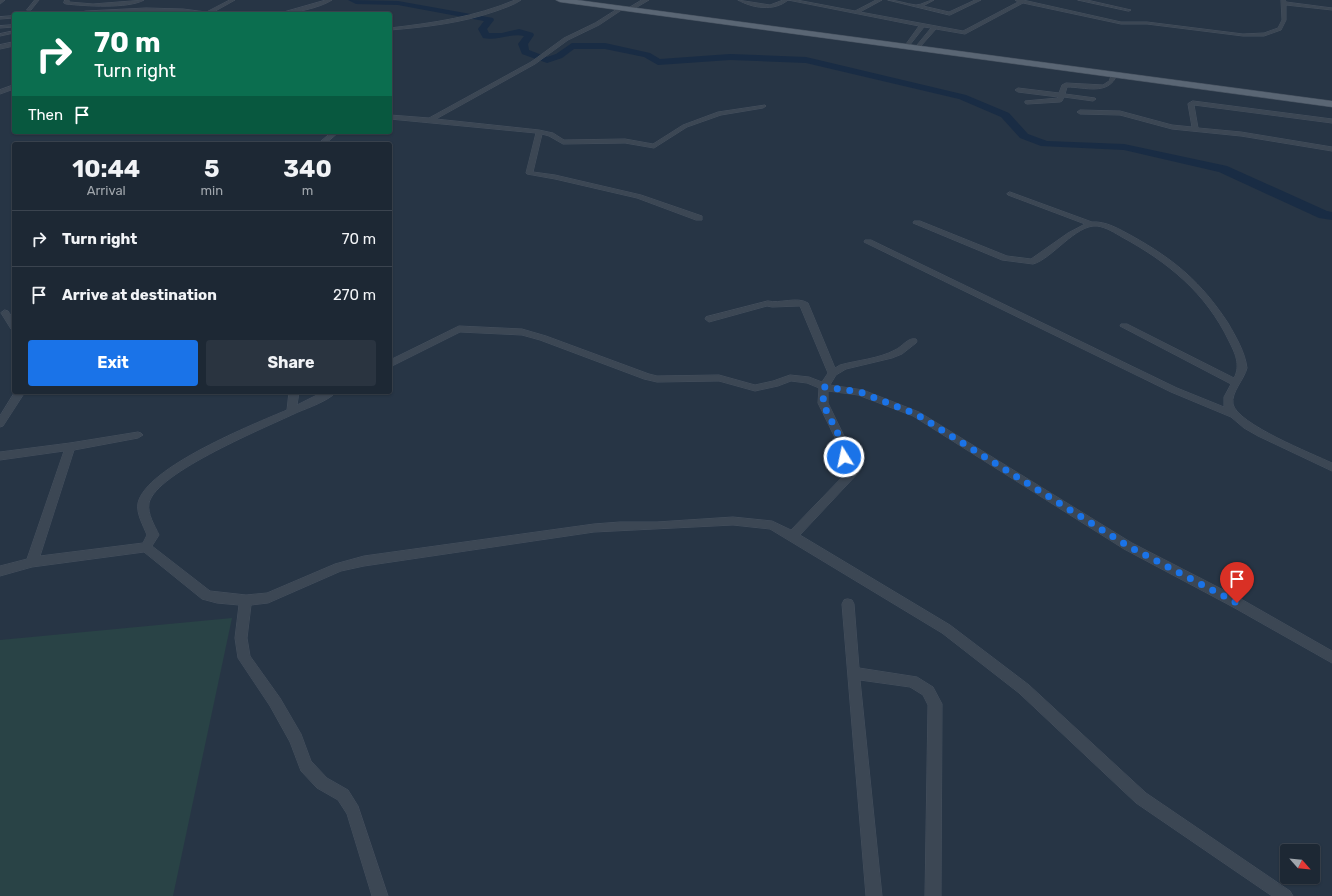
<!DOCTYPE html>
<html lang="en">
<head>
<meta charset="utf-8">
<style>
	:root { --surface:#1d2834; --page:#2a3440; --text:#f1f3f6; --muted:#a0a6ac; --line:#3b444f; --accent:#1a73e8 }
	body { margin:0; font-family:Rubik,sans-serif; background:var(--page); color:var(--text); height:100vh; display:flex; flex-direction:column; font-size:15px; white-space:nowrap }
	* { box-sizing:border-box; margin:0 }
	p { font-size:13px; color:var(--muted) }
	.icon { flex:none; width:22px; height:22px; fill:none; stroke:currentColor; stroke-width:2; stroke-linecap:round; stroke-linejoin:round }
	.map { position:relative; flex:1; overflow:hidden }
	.sheet { position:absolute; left:12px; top:142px; width:380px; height:252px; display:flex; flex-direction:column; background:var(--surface); border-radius:4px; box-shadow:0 1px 3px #0004,0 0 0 1px var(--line) }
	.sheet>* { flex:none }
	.top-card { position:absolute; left:12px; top:12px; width:380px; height:122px; border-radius:4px; box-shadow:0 1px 3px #0004,0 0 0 1px var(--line); background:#0b6e4f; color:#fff; overflow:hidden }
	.needle { width:26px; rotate:117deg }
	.fabs { position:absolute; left:1280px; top:844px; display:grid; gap:8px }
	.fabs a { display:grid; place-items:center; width:40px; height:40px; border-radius:4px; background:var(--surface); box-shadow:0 1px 3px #0004,0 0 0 1px var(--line); font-size:20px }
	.pin { position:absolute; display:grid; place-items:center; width:34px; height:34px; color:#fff; margin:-41px -17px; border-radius:50% 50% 50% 0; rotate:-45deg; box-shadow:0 0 4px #0007 }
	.pin .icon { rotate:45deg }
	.me { position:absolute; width:44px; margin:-22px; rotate:350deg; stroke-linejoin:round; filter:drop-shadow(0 0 3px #0008) }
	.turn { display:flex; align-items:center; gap:14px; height:84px; padding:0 16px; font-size:18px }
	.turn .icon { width:52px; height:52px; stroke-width:2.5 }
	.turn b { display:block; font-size:28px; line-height:34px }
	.then { display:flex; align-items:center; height:38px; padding:0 16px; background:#0003; gap:8px; font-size:15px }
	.eta { display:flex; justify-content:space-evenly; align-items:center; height:68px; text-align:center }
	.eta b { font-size:24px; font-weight:700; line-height:28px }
	.cta { display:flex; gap:8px; margin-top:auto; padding:8px 16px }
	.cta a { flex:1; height:46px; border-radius:4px; background:var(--accent); color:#fff; font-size:16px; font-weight:700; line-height:46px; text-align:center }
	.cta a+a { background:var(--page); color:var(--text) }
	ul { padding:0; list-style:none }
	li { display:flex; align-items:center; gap:12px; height:56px; padding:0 16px; border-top:1px solid var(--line) }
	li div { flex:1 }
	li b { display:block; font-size:15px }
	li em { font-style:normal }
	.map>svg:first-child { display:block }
</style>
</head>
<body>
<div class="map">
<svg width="1332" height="896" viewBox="0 0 1332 896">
	<rect width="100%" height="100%" fill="#273545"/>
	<path fill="#294346" d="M232,618L173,896H0V640Z"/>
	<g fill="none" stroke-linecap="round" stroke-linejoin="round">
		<path fill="#192c44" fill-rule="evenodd" d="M348,0L398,1L493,18L494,20L487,29L489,33H502L519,29L533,33L534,35L528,44L529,50L547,57L556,54L572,43H605L650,53L660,59L730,54L806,57L966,95L1009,113L1028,134L1047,141L1124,144L1227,166L1327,211L1332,212V220L1319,218L1219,172L1124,150L1041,146L1020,138L1001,117L959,99L806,63L730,60L658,65L644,57L605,49H574L562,58L547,63L522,54L518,44L524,36C512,33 497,41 483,38L478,29L484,21L398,5L356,4Z"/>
		<g stroke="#45505e" stroke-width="1">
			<g id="minor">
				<path d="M0,0H5L0,4Z"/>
				<path d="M35,0H39L31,10H27Z"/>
				<path d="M65,0H69V2L93,4L144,0C128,9 85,6 66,4L64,3Z"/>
				<path d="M230,0H235L210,14L158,11L70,14L86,11L146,8L183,9L206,12Z"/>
				<path d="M326,0H332C320,8 291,14 277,14Z"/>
				<path d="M515,0H521C514,5 504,8 496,11C462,23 426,27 390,30V28C433,23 475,17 515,0Z"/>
				<path d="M738,0L770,5L783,0H797L855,11L876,0H882L860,12L963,31L1018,2L1015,0H1023L1121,22H1147L1243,34L1264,33L1278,28L1282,20L1281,0H1285L1286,2L1332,8V10L1286,5V20L1281,30L1264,36H1243L1147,24H1121L1023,3L965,34L936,29L920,47L917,45L931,28L924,27L909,46L906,44L919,26L788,0C774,12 752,8 738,0Z"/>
				<path d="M888,0C898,0 906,4 916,5C922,5 928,0 934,0L923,6L949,12L975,0H981L950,15Z"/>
				<path d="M1078,0H1087L1131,10L1129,11Z"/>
				<path d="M621,7L623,9L599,25L568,40L535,64L436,119L539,130L553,133L564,140L625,139L653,144L683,125L718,112L765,105L766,106L763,108L721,115L687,127L654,148L625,143L563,144L549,136L542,134L533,172L555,175L641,195L702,216V220H696L637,198L555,179L527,174L526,173L536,133L390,119V115L429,118L531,62L564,38L595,23Z"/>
				<path d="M14,16V18L0,19V17Z"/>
				<path d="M14,25V27L0,28V26Z"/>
				<path d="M14,31V33L0,36V34Z"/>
				<path d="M14,42V46L0,49V45Z"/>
				<path d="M1112,74L1117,75C1108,96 1085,87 1067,87L1065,94L1095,98L1096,99L1093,101L1064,97L1062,101L1060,102L1027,104L1025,103V101L1058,98V97L1018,92L1015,90L1018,88L1059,93L1062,85L1066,83L1103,85L1109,81Z"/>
				<path d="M14,85V89L0,94V90Z"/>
				<path d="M1193,101L1332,119V123L1194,105L1198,128L1241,132L1332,147V151L1241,136L1172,129L1120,115L1080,114L1077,112L1080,110L1120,111L1172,125L1192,127L1188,104Z"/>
				<path d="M332,132H339L325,144H318Z"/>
				<path d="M1010,192L1092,222C1106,221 1119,229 1132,236C1175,260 1201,282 1228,323C1236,337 1245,352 1247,368C1244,380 1231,392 1233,404C1237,424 1313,454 1332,463V471L1258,436L1244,428L1231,417L1171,392L864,242L865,240H871L1177,388L1224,407V397L1231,384L1120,326L1121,324H1127L1234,378C1241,365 1235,353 1229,341C1206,293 1168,262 1122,237C1115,233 1106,227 1097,226C1076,224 1052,259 1033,264L1002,260L913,223L914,221H920L1007,256L1031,259L1068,233L1085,224L1008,195L1007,194Z"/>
				<path d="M768,301C780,304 797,296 808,303L835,368L840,365C858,360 878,359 895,350C902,347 908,337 916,339L917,341L916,343L902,354L892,358L846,369L836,375L830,385L863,390L919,412L1132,543L1241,599L1332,651V663L1233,607L1124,549L913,416L858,395L828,391V403L848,444L849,457L859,472L800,535L950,625L1029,685L1146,793L1290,891L1293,896H1272L1136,803L1019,693L942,633L770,529L733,525L594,532L364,566L341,571L268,603L251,605L247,638L250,656L280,698L301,734L311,761L327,778L348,790L358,806L388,896H372L347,814L338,800L317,788L301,771L290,742L270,706L238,658L235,638L239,605L217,603L202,599L144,552L32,567L0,576V566L27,559L64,451L0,460V452L70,443L138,432L141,433L143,435L138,438L74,450L40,556L143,543L147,535C143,525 136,513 138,503C146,467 254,424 287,410L289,392H299L297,405L323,392H336C330,400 308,408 298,412C269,426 156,472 149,503C147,514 155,526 159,535L152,546L210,591L246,595L267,593L335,564L364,556L594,524L620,522H657L733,517L772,521L791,530L848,471L839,457L838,444L818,403L819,388L807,383L791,381L778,386L755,391L719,381L657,382L644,379L540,340L522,335L460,332L390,367V360L459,326L522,329L546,336L649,374L657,376L719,375L755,385L773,381L790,375L809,377L822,382L828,373L800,306L772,307L767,306L709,322L705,319L706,317Z"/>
				<path d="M5,310L8,311L14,320V330L11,329L1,313Z"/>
				<path d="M15,392H25L3,426L0,427V416Z"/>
				<path d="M848,599L852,600L854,604L859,668L917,677L933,687L942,704L941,896H925L928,705L923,695L910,687L860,680L882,896H866L842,604L844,600Z"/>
			</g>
		</g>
		<g stroke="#45505e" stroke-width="1">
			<path id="tertiary" d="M642,0H649L632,10L627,9Z"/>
		</g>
		<g stroke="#45505e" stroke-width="1">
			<path id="primary" d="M556,0H577L1332,101V107L560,2Z"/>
		</g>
		<use href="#minor" fill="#3c4754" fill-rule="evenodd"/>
		<use href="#tertiary" fill="#3c4754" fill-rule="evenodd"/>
		<use href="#primary" fill="#5a6674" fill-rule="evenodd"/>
	</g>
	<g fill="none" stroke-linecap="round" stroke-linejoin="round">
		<path stroke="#1a73e8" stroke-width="7" stroke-dasharray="0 12.6" d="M844,457L843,444L823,404L824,387L860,392L916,414L1128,546L1237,603"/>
	</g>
</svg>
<div class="fabs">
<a><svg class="needle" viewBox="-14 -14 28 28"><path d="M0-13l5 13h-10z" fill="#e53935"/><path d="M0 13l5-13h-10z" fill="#a0a6ac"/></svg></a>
</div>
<div class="pin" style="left:1237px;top:603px;background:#d93025"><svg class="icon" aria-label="arrive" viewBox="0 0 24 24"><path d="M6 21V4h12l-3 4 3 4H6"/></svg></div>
<svg class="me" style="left:844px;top:457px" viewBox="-20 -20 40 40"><circle r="17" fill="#1a73e8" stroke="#fff" stroke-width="3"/><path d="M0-11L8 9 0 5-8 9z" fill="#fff"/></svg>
<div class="top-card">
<div class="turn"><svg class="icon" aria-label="right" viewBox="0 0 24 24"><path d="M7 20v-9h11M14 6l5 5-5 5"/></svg><div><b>70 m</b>Turn right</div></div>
<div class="then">Then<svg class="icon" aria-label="arrive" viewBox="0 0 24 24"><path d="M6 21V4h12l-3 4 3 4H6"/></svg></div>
</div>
<section class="sheet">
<div class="eta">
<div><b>10:44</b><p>Arrival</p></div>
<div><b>5</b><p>min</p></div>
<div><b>340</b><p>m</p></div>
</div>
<ul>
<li><svg class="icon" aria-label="right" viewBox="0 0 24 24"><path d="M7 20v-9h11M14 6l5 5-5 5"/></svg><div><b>Turn right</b></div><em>70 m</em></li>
<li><svg class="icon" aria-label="arrive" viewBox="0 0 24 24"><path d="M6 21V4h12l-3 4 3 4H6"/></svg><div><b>Arrive at destination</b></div><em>270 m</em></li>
</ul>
<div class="cta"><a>Exit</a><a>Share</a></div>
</section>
</div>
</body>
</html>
